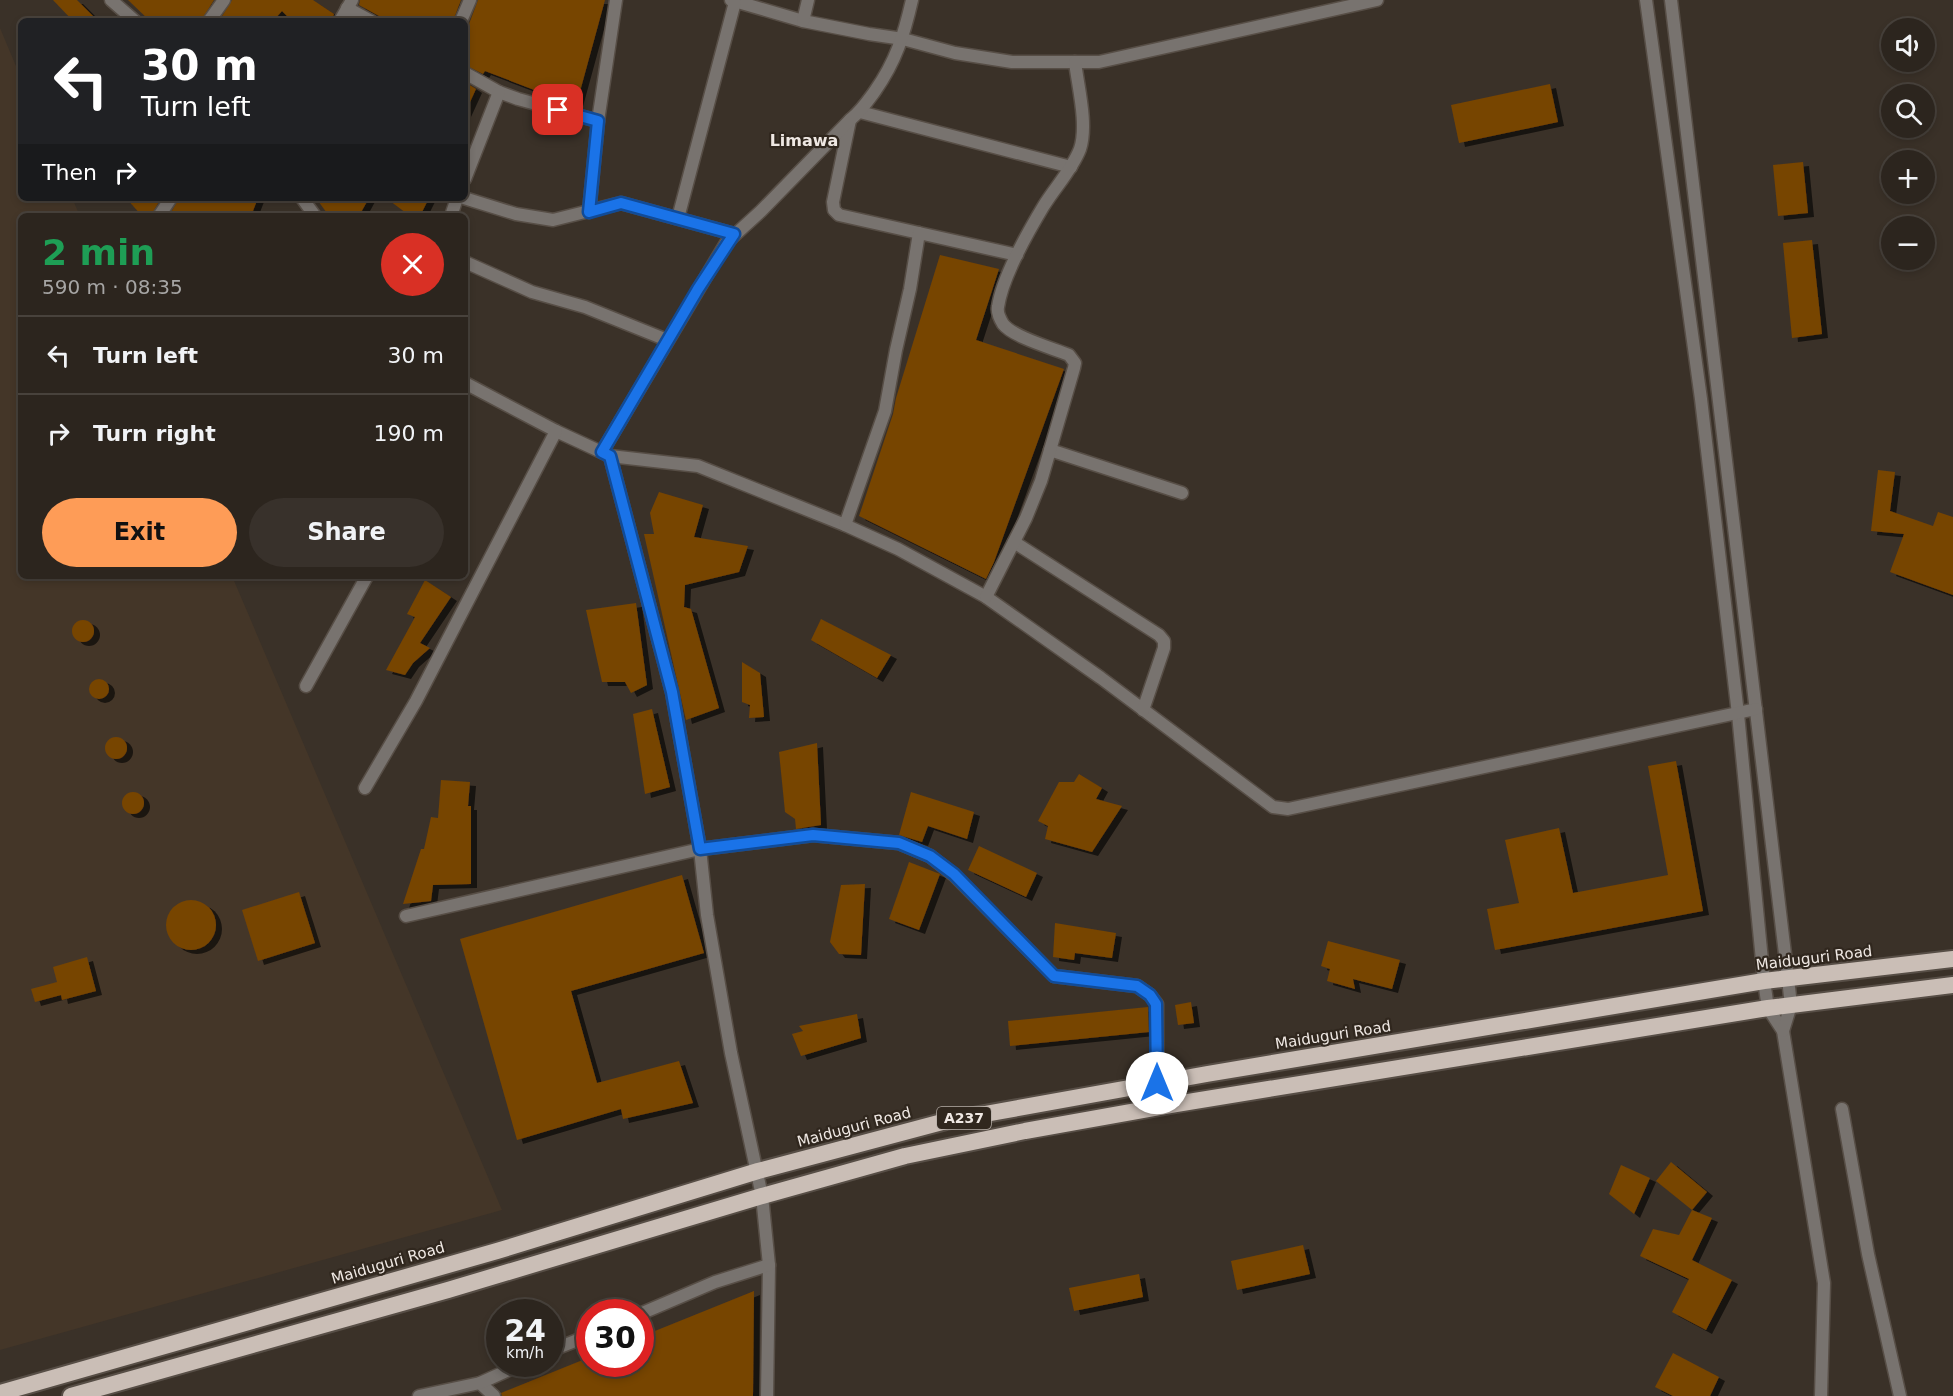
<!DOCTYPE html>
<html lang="en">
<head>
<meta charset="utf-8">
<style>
	:root { --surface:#2c251e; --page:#38312b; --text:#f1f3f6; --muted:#a6a5a4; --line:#48423c; --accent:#fe9c57 }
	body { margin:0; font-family:"DejaVu Sans",sans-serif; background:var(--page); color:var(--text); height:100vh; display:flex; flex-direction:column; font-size:22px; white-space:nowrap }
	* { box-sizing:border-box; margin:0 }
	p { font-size:20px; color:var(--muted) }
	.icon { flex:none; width:33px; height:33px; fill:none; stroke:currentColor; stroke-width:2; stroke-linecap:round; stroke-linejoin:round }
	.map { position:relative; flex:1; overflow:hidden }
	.panel { position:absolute; left:18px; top:213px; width:450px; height:366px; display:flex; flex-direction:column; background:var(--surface); border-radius:9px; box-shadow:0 3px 9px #0003,0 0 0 2px var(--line) }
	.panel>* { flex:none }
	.hud { position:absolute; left:18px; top:18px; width:450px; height:183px; border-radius:9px; box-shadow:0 3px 9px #0003,0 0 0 2px var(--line); background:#202124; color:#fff; overflow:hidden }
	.tools { position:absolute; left:1881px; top:18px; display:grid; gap:12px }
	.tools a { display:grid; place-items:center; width:54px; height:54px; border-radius:50%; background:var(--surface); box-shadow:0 3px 9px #0003,0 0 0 2px var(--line); font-size:30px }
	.speed { position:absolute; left:486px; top:1299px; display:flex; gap:12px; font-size:30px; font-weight:700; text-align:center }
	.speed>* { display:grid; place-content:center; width:78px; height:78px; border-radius:50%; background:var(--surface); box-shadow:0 3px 9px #0003,0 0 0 2px var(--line); line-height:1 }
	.speed small { font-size:15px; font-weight:400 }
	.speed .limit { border:9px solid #d22; background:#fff; color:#111 }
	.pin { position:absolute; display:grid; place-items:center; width:51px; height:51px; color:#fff; margin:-26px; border-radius:12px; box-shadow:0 3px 9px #0006 }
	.me { position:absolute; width:66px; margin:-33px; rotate:0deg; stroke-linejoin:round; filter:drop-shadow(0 0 4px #0008) }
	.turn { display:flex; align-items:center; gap:21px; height:126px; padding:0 24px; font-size:27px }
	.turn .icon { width:78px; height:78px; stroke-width:2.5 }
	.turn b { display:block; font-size:42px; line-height:51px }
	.then { display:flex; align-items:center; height:57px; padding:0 24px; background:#0003; gap:12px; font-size:22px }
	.round { display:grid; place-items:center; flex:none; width:63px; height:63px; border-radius:32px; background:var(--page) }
	.summary { display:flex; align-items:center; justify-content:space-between; height:102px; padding:0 24px }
	h1 { font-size:36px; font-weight:600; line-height:45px; color:#1e9e55 }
	.cta { display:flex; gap:12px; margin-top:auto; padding:12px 24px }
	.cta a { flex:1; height:69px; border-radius:36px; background:var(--accent); color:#111; font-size:24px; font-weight:600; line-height:69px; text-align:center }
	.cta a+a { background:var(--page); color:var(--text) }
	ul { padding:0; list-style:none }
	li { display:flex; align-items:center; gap:18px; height:78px; padding:0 24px; border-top:2px solid var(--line) }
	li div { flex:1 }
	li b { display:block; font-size:22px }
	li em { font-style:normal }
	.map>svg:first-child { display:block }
</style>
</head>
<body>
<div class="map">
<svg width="1953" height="1396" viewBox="0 0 1953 1396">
	<defs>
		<filter id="shadow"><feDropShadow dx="6" dy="4" stdDeviation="0" flood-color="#0009"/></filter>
	</defs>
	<rect width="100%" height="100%" fill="#3a3128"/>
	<path fill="#443628" d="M0,28L21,78V198H72L80,216H21V576H232L502,1210L0,1350Z"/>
	<g fill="#774401" filter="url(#shadow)">
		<path d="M53,0H77L98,21H73Z"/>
		<path d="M128,0H214L201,21H150Z"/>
		<path d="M232,0H313L334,14L332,21H292L282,11L273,21H219Z"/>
		<path d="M360,0H461L453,21H388L359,5Z"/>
		<path d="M478,0H605L576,106L485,71L483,74L465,65V28L469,24Z"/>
		<path d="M465,82L476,89L465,113Z"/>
		<path d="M1550,84L1558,122L1459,143L1451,105Z"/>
		<path d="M1803,162L1808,213L1778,216L1773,165Z"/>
		<path d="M126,198H161L151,216H142Z"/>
		<path d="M179,198H258L251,216H169Z"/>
		<path d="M316,198H369L359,216H329Z"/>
		<path d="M386,198H429L420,216H410Z"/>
		<path d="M1812,240L1822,334L1792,338L1783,243Z"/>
		<path d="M940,255L999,269L976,340L1064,369L994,562L986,579L859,516L893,414L896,398Z"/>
		<path d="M1878,470L1895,472L1890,511L1933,526L1938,512L1953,517V595L1890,572L1904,534L1871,531Z"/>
		<path d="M659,492L703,505L694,537L748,546L739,572L685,585L684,607L691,609L719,708L686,720L644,534H654L650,513Z"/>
		<path d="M425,580L451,597L420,643L430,648L413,663L405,675L386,670L415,617L407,614Z"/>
		<path d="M636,603L647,685L631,693L625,682H602L586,610Z"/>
		<path d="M821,619L891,655L877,678L811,640Z"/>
		<circle cx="83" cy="631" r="11"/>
		<path d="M742,662L760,673L764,717L749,718L750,705L742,702Z"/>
		<circle cx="99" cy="689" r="10"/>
		<path d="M652,709L670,787L645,794L633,714Z"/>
		<circle cx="116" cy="748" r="11"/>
		<path d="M817,743L821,825L796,829L795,819L785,812L779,752Z"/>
		<path d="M1676,761L1703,911L1495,950L1487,909L1519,903L1505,840L1559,828L1573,893L1668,875L1648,766Z"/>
		<path d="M1079,774L1102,788L1096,799L1122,806L1092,852L1045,839L1048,826L1038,821L1059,782H1074Z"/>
		<path d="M441,780L470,782L468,806H471V884L433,885L431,901L403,904L421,849H424L431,817L438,818Z"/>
		<circle cx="133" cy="803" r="11"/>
		<path d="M911,792L974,812L967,839L928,826L922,842L899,835Z"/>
		<path d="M979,846L1037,873L1026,897L968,870Z"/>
		<path d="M909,862L940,874L919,930L889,919Z"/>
		<path d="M682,875L704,953L571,991L597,1083L679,1061L693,1103L623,1119L621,1109L517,1140L460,939Z"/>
		<path d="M865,884L861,955L839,954L830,942L841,885Z"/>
		<path d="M299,892L315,943L258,961L242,910Z"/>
		<circle cx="191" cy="925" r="25"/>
		<path d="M1055,923L1116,933L1112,958L1075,953L1074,960L1053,957Z"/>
		<path d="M1328,941L1400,960L1392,989L1353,979L1355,989L1327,981L1330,969L1321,966Z"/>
		<path d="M87,957L96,991L62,1000L61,995L35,1002L31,989L57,982L53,967Z"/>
		<path d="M1191,1002L1194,1023L1178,1025L1175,1005Z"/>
		<path d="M1148,1007L1149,1032L1010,1046L1008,1021Z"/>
		<path d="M857,1014L861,1038L801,1056L792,1034L803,1031L799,1026Z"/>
		<path d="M1671,1162L1707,1192L1692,1210L1656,1181Z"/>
		<path d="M1621,1165L1650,1178L1634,1214L1609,1194Z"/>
		<path d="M1692,1210L1712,1218L1692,1260L1732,1280L1706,1330L1672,1312L1689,1279L1640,1256L1653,1229L1679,1235Z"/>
		<path d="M1303,1245L1310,1274L1237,1290L1231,1261Z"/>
		<path d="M1139,1274L1143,1297L1074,1311L1069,1288Z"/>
		<path d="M754,1291L753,1396H502L501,1393L590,1357V1364H640V1337Z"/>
		<path d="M1673,1353L1719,1377L1710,1396H1673L1655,1387Z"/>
	</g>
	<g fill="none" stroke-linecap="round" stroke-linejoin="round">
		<g stroke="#574e46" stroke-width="15">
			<g id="minor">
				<path d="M111,0L135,21"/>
				<path d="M731,0L803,21L869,34L903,39L955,53L1012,62H1099L1377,0"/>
				<path d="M1646,0L1701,399L1738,714L1764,981"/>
				<path d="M1671,0L1788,979"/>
				<path d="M347,8L371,21"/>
				<path d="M209,21L224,0"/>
				<path d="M340,21L352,0"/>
				<path d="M461,21L470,0"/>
				<path d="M803,21L808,0"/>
				<path d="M465,73L499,92L518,99L598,121"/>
				<path d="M860,112L1071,167"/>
				<path d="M850,120L833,202L834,210L839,215L919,233"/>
				<path d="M465,179L499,92"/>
				<path d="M302,198L315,216"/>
				<path d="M464,198L516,214L553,220L621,203L734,234"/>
				<path d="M589,212L598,121L616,0"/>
				<path d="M159,216L171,198"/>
				<path d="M451,216L457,198"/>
				<path d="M678,218L735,2"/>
				<path d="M465,262L532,292L585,307L667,340"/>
				<path d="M465,383L556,431L610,456L698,466L845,525L898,549L986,597L1101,678L1273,807L1288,809L1756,709"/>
				<path d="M1050,450L1182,493"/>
				<path d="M602,452L726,243L761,211L851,119C861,111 867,102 875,91C896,61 904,35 912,0"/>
				<path d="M610,456L672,692L700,849L707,915L731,1053L762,1196L769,1265L767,1396"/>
				<path d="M845,525L885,411L896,350L910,289L919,233L1017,255"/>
				<path d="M1014,542L1159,635L1164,641V648L1143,710"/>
				<path d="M986,597L1026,518L1041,481L1074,368L1075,363L1069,355C1052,348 1013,337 1003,324C1000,319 997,312 998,307C1002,278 1028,232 1043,207C1055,187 1072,170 1080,149C1088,125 1078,87 1075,62"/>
				<path d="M306,686L367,576"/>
				<path d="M365,788L416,701L556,431"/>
				<path d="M406,916L700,849L813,835L899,843L930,856L954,875L1054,976L1137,986L1150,995L1157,1004V1082"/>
				<path d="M1842,1109L1868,1254L1900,1396"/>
				<path d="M640,1314L715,1282L769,1265"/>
				<path d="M550,1351L590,1335"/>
				<path d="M480,1383L494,1396"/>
				<path d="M419,1396L480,1383L522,1364"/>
			</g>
		</g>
		<g stroke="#574e46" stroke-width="15">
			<g id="tertiary">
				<path d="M1764,981L1768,1008L1783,1031L1824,1283L1821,1396"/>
				<path d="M1783,1031L1791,1005L1788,979"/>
			</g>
		</g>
		<g stroke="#574e46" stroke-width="20">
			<g id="trunk">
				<path d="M0,1393L497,1251L758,1171L946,1121L1207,1074L1764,981L1953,959"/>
				<path d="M71,1396L448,1290L762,1196L905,1156L1025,1131L1176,1104L1768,1008L1953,985"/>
			</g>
		</g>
		<use href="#minor" stroke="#78736f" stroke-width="12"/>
		<use href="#tertiary" stroke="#78736f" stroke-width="12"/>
		<use href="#trunk" stroke="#cabeb6" stroke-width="16"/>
	</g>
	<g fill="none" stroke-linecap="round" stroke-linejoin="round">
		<g stroke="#114b97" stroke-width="15">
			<path id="route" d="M558,110L598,121L589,212L621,203L734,234L698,289L602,452L610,456L672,692L700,849L813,835L899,843L930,856L954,874L1054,976L1137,986L1150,995L1156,1004L1157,1083"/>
		</g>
		<use href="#route" stroke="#1a73e8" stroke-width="10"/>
	</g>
	<g text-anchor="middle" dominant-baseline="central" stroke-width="4.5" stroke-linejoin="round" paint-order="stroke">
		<rect fill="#30271e" stroke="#b6aea8" stroke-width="1.5" x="937" y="1107" width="54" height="22" rx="4.5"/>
		<g font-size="14" font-weight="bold" fill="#efe8e3">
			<text x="964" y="1118">A237</text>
		</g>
		<g font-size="15" fill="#efe8e3" stroke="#30271e">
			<text transform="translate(1814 958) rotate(-7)">Maiduguri Road</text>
			<text transform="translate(1333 1035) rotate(-9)">Maiduguri Road</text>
			<text transform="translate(854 1127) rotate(-15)">Maiduguri Road</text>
			<text transform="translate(388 1263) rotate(-16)">Maiduguri Road</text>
		</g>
		<g font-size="16" font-weight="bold" fill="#efe8e3" stroke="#30271e">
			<text x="804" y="140">Limawa</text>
		</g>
	</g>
</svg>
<div class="tools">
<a><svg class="icon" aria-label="sound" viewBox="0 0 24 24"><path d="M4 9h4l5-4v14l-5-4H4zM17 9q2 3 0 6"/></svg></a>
<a><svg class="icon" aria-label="search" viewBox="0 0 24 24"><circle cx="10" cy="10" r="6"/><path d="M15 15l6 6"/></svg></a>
<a>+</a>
<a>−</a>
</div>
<div class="speed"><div>24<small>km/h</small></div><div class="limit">30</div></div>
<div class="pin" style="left:558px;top:110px;background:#d93025"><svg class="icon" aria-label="arrive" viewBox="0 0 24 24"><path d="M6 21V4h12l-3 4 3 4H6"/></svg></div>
<svg class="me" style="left:1157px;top:1083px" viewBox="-20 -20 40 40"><circle r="19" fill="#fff"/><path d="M0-13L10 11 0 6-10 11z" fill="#1a73e8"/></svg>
<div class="hud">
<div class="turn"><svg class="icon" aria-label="left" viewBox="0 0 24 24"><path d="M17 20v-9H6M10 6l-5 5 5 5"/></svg><div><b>30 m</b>Turn left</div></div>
<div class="then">Then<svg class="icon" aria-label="right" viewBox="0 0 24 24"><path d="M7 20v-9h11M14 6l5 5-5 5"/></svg></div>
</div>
<section class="panel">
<div class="summary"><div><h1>2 min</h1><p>590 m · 08:35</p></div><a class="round" style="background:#d93025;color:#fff"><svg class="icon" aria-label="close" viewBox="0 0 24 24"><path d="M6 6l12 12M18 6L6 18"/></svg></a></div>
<ul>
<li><svg class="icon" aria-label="left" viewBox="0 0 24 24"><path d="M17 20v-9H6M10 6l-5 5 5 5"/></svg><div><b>Turn left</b></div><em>30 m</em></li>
<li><svg class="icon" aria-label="right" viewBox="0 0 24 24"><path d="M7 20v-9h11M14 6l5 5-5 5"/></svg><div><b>Turn right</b></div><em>190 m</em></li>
</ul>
<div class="cta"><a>Exit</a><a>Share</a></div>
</section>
</div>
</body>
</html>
